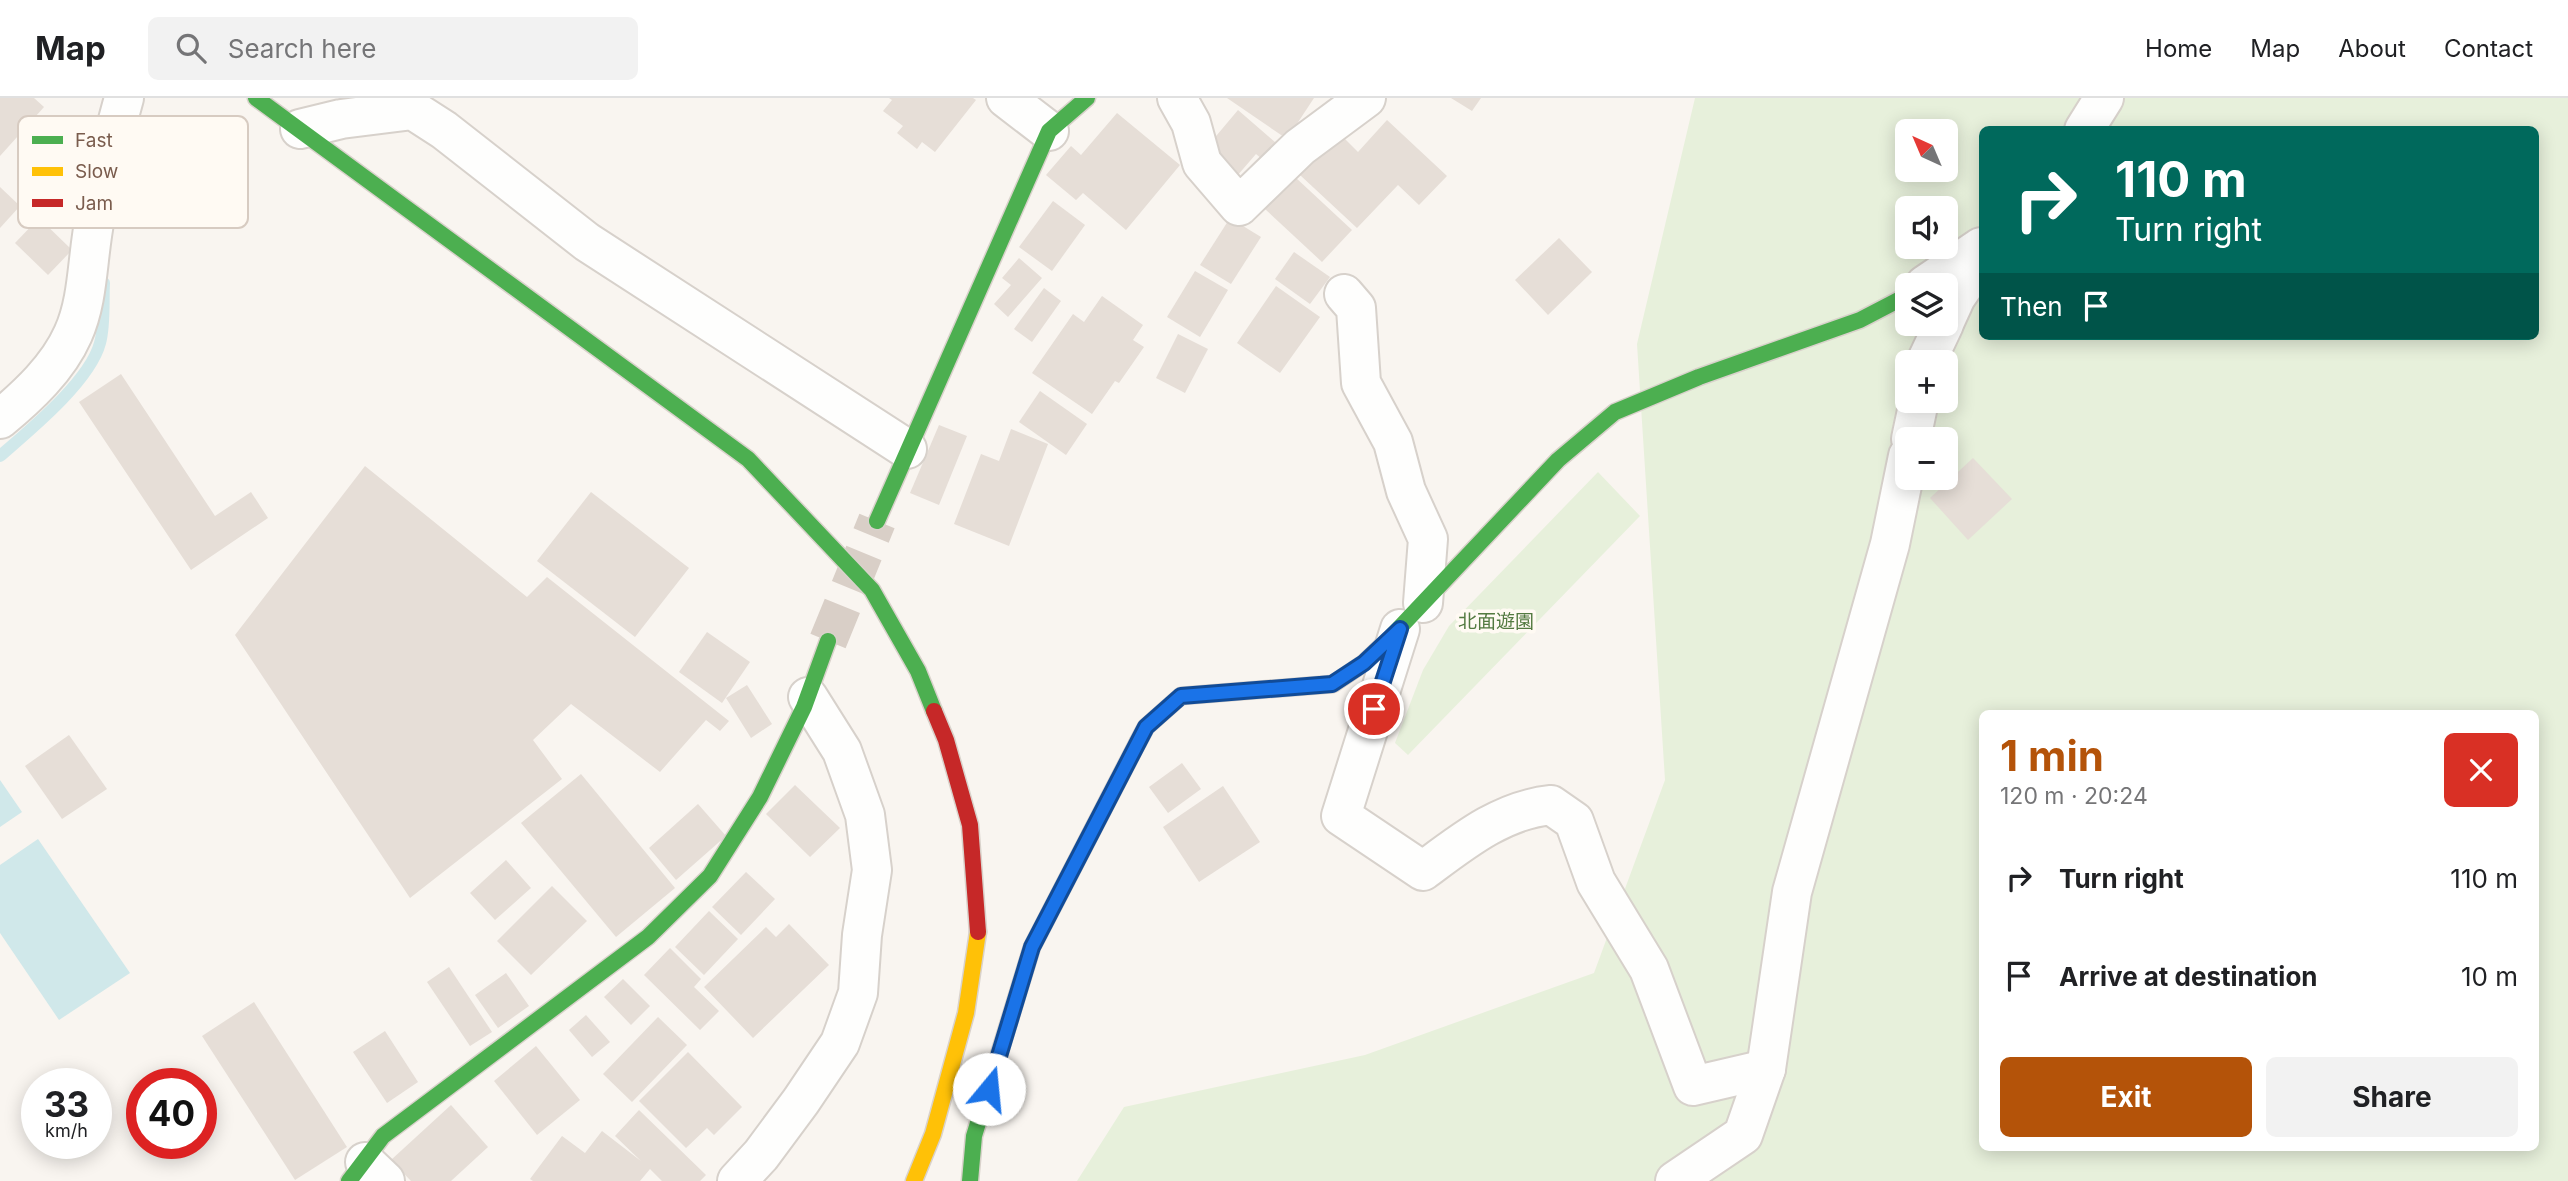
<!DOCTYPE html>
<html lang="en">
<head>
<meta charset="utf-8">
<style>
	:root { --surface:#fff; --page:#f2f2f2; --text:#202124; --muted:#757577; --line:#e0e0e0; --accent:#b45309 }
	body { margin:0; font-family:Inter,"Noto Sans JP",sans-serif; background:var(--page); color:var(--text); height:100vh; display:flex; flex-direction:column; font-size:26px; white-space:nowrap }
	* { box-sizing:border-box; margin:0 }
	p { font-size:23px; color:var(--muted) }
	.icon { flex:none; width:38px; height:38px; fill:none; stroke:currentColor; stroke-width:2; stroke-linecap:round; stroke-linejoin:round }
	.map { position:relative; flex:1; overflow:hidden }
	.drawer { position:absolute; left:1979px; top:612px; width:560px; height:441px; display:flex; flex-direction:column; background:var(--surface); border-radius:10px; box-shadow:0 4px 18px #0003 }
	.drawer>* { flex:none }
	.guide { position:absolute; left:1979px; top:28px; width:560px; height:214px; border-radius:10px; box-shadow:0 4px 18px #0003; background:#00695c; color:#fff; overflow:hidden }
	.needle { width:46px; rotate:316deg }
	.buttons { position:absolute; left:1895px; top:21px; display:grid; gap:14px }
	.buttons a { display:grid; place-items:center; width:63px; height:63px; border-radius:10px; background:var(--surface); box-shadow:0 4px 18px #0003; font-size:35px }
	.speed { position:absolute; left:21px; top:970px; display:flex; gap:14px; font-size:35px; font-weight:700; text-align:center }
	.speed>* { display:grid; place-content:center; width:91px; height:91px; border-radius:50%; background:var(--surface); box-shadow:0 4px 18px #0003; line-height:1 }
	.speed small { font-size:18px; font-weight:400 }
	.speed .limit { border:10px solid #d22; background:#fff; color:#111 }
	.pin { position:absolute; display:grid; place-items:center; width:60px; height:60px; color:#fff; margin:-30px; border:4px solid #fff; border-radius:50%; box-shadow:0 2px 7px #0007 }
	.me { position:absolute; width:77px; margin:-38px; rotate:17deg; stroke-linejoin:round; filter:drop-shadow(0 0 5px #0008) }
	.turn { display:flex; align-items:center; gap:24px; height:147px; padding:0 21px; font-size:32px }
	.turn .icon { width:91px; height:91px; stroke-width:2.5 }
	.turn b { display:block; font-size:49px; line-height:60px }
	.then { display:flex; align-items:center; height:66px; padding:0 21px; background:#0003; gap:14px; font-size:26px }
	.round { display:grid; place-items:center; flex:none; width:74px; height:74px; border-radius:10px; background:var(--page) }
	.headline { display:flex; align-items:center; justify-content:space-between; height:119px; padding:0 21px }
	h1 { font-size:42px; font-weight:700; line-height:52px; color:var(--accent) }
	.action { display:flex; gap:14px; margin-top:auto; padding:14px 21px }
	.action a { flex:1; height:80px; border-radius:10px; background:var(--accent); color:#fff; font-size:28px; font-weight:700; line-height:80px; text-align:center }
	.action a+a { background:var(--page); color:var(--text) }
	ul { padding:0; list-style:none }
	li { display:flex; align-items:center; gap:21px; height:98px; padding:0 21px }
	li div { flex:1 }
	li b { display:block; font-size:26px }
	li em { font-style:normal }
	header { display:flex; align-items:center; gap:42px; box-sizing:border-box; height:98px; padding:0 35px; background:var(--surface); border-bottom:2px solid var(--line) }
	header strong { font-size:33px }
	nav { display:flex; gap:38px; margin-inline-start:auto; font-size:24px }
	.search { width:490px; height:63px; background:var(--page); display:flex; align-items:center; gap:18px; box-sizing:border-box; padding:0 24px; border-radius:10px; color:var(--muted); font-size:26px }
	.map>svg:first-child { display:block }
</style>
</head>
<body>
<header>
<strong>Map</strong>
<div class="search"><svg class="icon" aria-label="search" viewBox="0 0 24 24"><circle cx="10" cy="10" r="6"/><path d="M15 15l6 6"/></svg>Search here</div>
<nav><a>Home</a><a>Map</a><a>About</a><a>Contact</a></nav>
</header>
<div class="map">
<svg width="2568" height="1083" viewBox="0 0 2568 1083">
	<rect width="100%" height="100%" fill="#f9f5f0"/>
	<g fill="#e7f0db" fill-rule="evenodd">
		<path d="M1695,0H2568V1083H1077L1124,1009L1365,957L1594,875L1665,682L1637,246ZM1983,32H2536V238H1983ZM1908,33H1946V72H1908ZM1908,110H1946V149H1908ZM1908,187H1946V226H1908ZM1908,264H1946V303H1908ZM1908,341H1946V380H1908ZM1983,616H2536V1050H1983Z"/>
		<path d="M1598,374L1640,418L1408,657L1395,645L1423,572L1449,528Z"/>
	</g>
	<g fill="#d0e8ea">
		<path d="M0,682L22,714L0,729Z"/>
		<path d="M38,741L130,875L59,922L0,835V767Z"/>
	</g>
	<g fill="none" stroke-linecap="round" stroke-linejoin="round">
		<path stroke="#d0e8ea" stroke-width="12" d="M0,358C30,332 90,283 100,245C105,227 103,204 104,185"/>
	</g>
	<g fill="#e6ded7">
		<path d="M0,0H34L44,9L0,58Z"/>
		<path d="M889,0H973L976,2L935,54L922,44L917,51L897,35L903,28L883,13L892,2Z"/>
		<path d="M1227,0H1314L1287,41Z"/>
		<path d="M1451,0H1481L1472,13Z"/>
		<path d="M1238,12L1283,51L1269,67L1256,56L1237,78L1206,50Z"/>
		<path d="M1117,15L1180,67L1126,132L1083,95L1076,102L1046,77L1071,48L1081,57Z"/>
		<path d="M1387,22L1447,78L1419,107L1398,87L1357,130L1300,77L1339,35L1358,54Z"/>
		<path d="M1295,79L1352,132L1322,164L1265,111Z"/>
		<path d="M0,89L20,108L0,130Z"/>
		<path d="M1053,103L1085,127L1052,173L1019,149Z"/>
		<path d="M39,120L72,152L48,177L15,145Z"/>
		<path d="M1230,120L1261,139L1231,186L1200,167Z"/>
		<path d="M1559,140L1592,174L1548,217L1515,182Z"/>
		<path d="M1294,154L1330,179L1310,206L1275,181Z"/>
		<path d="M1019,160L1042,180L1008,219L994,206L1011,187L1002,180Z"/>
		<path d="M1195,173L1228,192L1200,239L1167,219Z"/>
		<path d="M1276,188L1320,219L1280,275L1237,245Z"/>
		<path d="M1044,190L1061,203L1032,244L1014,231Z"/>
		<path d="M1102,198L1143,227L1133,242L1144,249L1119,285L1115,283L1092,316L1032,275L1073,216L1084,224Z"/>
		<path d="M1178,236L1208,251L1185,295L1156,280Z"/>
		<path d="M121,276L215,418L251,394L268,420L191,472L79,304Z"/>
		<path d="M1040,293L1087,326L1066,357L1019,324Z"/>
		<path d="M939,327L967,338L939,407L910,395Z"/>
		<path d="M1011,331L1048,346L1009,448L954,426L981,356L999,363Z"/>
		<path d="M1973,360L2012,401L1968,442L1930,400Z"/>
		<path d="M365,368L527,499L547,479L729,623L720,633L706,622L660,674L571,606L533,642L562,681L410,800L235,537Z"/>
		<path d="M591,394L689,470L635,539L537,463Z"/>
		<path d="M707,534L750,564L722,605L679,574Z"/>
		<path d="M747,587L772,626L751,640L726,600Z"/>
		<path d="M69,637L107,691L62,721L25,668Z"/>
		<path d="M1182,665L1201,691L1168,715L1149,689Z"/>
		<path d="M581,676L675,790L616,839L521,725Z"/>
		<path d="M795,687L840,730L810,759L766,716Z"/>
		<path d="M1223,688L1260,744L1199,784L1163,729Z"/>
		<path d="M698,706L726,738L676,782L649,750Z"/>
		<path d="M506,762L531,790L495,822L470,795Z"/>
		<path d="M746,774L775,801L741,837L712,809Z"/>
		<path d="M552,788L587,823L531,877L497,843Z"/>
		<path d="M709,813L738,841L704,877L675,849Z"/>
		<path d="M789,826L829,867L753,940L704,889L766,829L776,839Z"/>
		<path d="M670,850L701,881L694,889L719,913L700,932L644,877Z"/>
		<path d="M449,869L492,934L470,948L427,884Z"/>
		<path d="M506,875L529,908L498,930L475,897Z"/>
		<path d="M623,881L650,908L631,927L604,899Z"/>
		<path d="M254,904L347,1049L295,1082L202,938Z"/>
		<path d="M586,917L610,944L592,959L569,932Z"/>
		<path d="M658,919L687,947L632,1004L603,976Z"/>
		<path d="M385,933L418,984L387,1005L353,954Z"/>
		<path d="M536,948L580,1002L537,1037L494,983Z"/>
		<path d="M688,954L742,1009L714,1037L707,1030L686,1050L639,1003Z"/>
		<path d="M451,1007L488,1049L451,1083H411L391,1062Z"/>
		<path d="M639,1012L706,1077L700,1083H662L650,1071L640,1083H533L530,1081L562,1038L585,1055L602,1033L641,1063L615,1038Z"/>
	</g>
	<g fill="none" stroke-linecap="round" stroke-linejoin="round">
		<path stroke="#d9cfc7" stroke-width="38" stroke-dasharray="38 19" stroke-linecap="butt" d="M828,543L877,423"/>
		<g stroke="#d7d1cb" stroke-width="42">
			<g id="street">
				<path d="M1006,0L1049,33"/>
				<path d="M1177,0L1191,25L1202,65L1239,108L1300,49L1366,0"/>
				<path d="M300,31L341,21L413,12L444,32L587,144L907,351"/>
				<path d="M2084,32L2104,0"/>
				<path d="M1925,187L1981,149"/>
				<path d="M1344,196L1356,210L1361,285L1393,344L1406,393L1428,441L1423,505"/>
				<path d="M1946,221L1956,199L1983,160"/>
				<path d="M1926,264L1944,226"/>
				<path d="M0,321C28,298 58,270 73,236C89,201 87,158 95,120C102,80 113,40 124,0"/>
				<path d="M1911,341L1919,303"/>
				<path d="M1400,531L1341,718L1423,773C1462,744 1501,712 1551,707L1574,723L1596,784L1649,871L1693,988L1766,971"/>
				<path d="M365,1064L385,1083"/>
				<path d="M737,1083L761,1057L801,1003L840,945L858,895L862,837L872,772L865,717L842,653L808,599"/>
				<path d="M1675,1083L1743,1037L1766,971L1792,794L1890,446L1908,358"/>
			</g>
		</g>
		<g stroke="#d9d2cb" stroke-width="19">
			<g id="fast">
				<path d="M256,0L748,361L872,492L918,573L934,613"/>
				<path d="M877,423L1049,33L1087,0"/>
				<path d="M1388,542L1558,362L1615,314L1699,279L1860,222L1908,197"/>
				<path d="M349,1083L383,1038L648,839L710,778L760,699L804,609L828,543"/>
				<path d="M970,1083L974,1038L1032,849L1138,644"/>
			</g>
		</g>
		<g stroke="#d9d2cb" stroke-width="19">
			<g id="slow">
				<path d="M1138,644L1146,629L1181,598L1333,586L1364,565L1388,542"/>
				<path d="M914,1083L933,1036L966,915L978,834"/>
			</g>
		</g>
		<g stroke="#d9d2cb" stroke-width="19">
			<path id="jam" d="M934,613L946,642L970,727L978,834"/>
		</g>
		<use href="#street" stroke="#fefefd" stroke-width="38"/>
		<use href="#fast" stroke="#4caf50" stroke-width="16"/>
		<use href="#slow" stroke="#ffc107" stroke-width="16"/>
		<use href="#jam" stroke="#c62828" stroke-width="16"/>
	</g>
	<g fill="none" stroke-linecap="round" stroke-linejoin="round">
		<g stroke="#114b97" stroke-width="18">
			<path id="route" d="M989,991L1032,849L1146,629L1181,598L1332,586L1364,565L1400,531L1374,611"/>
		</g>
		<use href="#route" stroke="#1a73e8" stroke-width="12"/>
	</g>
	<g text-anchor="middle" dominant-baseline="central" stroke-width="7" stroke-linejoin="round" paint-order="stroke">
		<g font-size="19" fill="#537a41" stroke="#fffaf3">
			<text x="1496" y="523">北面遊園</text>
		</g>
	</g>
	<rect x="18" y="18" width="230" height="112" rx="10" fill="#fffaf3" stroke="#d7cbc1" stroke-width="2"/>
	<rect x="32" y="38" width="31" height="8" fill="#4caf50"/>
	<rect x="32" y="69" width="31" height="9" fill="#ffc107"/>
	<rect x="32" y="101" width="31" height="8" fill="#c62828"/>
	<g font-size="19" fill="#7a5c4d">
		<text x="75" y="49">Fast</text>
		<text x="75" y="80">Slow</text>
		<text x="75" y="112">Jam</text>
	</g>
</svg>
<div class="buttons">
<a><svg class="needle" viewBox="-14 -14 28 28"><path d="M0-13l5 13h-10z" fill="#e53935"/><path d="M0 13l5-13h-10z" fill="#757577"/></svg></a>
<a><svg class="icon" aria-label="sound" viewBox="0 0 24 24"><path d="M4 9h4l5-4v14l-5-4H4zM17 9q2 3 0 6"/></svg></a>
<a><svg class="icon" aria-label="layers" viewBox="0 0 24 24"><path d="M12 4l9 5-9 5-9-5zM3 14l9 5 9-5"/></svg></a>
<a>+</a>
<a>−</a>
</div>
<div class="speed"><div>33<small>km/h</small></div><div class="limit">40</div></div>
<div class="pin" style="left:1374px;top:611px;background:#d93025"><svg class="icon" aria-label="arrive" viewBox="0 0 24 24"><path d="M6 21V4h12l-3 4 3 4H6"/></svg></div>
<svg class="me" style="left:989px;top:991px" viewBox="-20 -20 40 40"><circle r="19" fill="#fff"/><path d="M0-13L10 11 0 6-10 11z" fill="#1a73e8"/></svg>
<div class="guide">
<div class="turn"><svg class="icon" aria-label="right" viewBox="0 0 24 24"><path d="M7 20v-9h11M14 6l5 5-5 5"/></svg><div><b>110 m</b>Turn right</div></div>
<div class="then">Then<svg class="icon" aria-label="arrive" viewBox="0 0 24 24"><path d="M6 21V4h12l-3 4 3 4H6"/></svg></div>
</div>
<section class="drawer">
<div class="headline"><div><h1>1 min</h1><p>120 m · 20:24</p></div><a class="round" style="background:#d93025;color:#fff"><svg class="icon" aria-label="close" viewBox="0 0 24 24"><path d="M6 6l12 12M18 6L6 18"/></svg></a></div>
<ul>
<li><svg class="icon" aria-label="right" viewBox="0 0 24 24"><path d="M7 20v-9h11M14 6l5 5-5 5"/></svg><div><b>Turn right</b></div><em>110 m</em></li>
<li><svg class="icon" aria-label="arrive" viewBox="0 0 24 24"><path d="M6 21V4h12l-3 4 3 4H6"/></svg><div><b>Arrive at destination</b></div><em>10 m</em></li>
</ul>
<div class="action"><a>Exit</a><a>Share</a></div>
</section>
</div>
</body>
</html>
